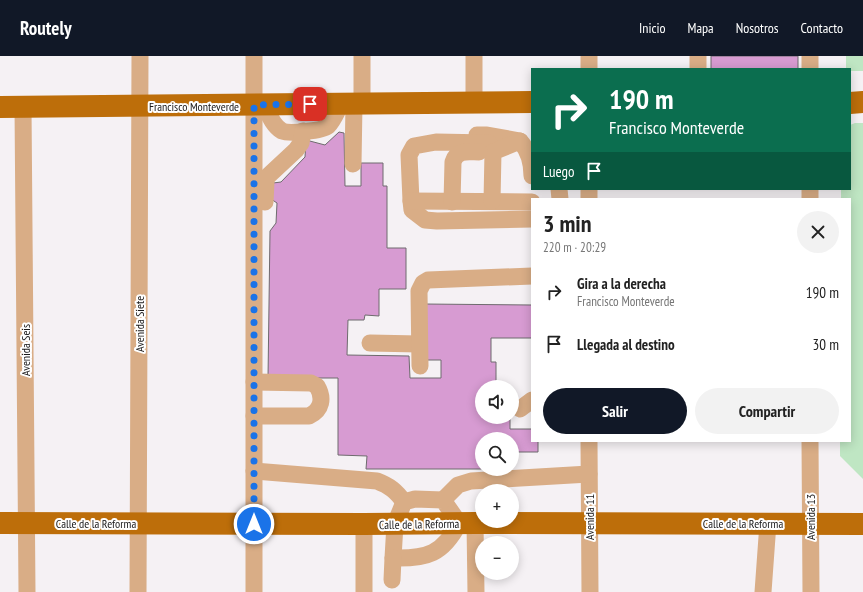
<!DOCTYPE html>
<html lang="es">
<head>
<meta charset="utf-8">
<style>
	:root { --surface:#fff; --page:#f2f2f2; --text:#222; --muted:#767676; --accent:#111827 }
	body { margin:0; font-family:"PT Sans Narrow",sans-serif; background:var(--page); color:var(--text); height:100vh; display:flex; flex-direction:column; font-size:15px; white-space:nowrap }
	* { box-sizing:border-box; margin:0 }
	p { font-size:13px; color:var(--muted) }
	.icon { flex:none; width:22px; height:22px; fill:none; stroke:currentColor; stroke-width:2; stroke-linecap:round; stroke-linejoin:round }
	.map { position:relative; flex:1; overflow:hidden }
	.side { position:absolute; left:531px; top:142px; width:320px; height:244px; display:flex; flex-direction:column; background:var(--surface); border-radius:0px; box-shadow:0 2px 10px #0003 }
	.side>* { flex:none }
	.banner { position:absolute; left:531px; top:12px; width:320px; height:122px; border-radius:0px; box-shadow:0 2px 10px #0003; background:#0b6e4f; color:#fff; overflow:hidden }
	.controls { position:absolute; left:475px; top:324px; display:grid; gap:8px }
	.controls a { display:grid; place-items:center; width:44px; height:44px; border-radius:50%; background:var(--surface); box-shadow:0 2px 10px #0003; font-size:20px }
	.pin { position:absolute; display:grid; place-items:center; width:34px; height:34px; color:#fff; margin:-17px; border-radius:8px; box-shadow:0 2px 6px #0006 }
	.me { position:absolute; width:44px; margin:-22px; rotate:0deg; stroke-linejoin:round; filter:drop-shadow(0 0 3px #0008) }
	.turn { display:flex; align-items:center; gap:14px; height:84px; padding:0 12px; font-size:18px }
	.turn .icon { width:52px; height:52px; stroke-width:2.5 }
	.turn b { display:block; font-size:28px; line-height:34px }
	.then { display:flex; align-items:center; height:38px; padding:0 12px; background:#0003; gap:8px; font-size:15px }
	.round { display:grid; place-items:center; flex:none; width:42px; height:42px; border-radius:21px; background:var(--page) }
	.overview { display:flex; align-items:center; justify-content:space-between; height:68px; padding:0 12px }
	h1 { font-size:24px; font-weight:700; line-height:30px }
	.cta { display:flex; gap:8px; margin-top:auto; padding:8px 12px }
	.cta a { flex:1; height:46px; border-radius:24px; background:var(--accent); color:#fff; font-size:16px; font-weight:700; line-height:46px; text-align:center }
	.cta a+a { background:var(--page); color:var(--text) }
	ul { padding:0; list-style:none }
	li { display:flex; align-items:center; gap:12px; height:52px; padding:0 12px }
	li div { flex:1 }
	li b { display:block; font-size:15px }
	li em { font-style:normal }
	header { display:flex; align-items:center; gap:24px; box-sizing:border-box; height:56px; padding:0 20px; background:var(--accent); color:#fff }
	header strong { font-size:19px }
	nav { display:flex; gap:22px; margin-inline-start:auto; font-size:14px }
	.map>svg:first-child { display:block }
</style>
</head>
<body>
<header>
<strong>Routely</strong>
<nav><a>Inicio</a><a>Mapa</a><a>Nosotros</a><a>Contacto</a></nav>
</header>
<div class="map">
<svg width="863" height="536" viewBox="0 0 863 536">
	<rect width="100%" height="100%" fill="#f5f1f4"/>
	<g fill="#bfe6c3">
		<path d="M846,0H863V15H850V13H846Z"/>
		<path d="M855,67H863V423L840,400V385H850V143H841V133H850V69Z"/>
	</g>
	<g fill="#d79bd2" stroke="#6e6b6e">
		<rect x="711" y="0" width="87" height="13"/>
		<path d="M339,76L344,77L345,130H361V107H383V130H387V192H406V233H379V260L365,259L364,264H348L347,299L409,300L410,322H441V304H425L424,248L532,249V282H491V306H496V331H482V361H510V373H532V385H538V396H512V383H482V413H366L367,400L338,399V322H268L270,175L276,167L277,147L271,143L273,127L281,126L305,101L306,84L325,89Z"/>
	</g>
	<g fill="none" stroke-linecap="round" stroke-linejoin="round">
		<g stroke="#d9ad86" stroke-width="17">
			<path d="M254,0V536"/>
			<path d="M589,0V13"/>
			<path d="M698,0V13"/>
			<path d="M810,0V13"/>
			<path d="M474,47V0"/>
			<path d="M362,48V0"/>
			<path d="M264,49C268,57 273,70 282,75C289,78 322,75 328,70C334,64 337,55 341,48"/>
			<path d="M23,51L27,536"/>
			<path d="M477,79H487L520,85C529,95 532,106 532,120"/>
			<path d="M489,87L436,86L414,90L409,99L411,145L412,154L425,164L437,165L532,163"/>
			<path d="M353,108L354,48"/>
			<path d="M559,133L560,143"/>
			<path d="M810,133V143"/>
			<path d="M589,143V133"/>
			<path d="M411,145L532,146"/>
			<path d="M492,145L493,96L520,85"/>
			<path d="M265,146L266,126L267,121L296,94L301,87L303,75"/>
			<path d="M452,146L453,106C457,93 469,96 479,96"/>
			<path d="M370,287L419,288"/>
			<path d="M420,310L419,235L423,227L428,224L532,220"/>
			<path d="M254,326L311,327L317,330C324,342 322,354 309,360H254"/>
			<path d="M520,353L532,344"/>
			<path d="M589,385L590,536"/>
			<path d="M810,385L811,536"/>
			<path d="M254,415L377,425C390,430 396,435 404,446"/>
			<path d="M415,443L443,444L459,467C443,498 427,503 393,502L395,468L404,446Z"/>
			<path d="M443,444L458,429L471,425L589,418"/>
			<path d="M475,467L476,536"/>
			<path d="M392,524L393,502"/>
			<path d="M138,536L140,0"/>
			<path d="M364,536V468"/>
			<path d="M763,536L768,467"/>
		</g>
		<g stroke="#bd6e0a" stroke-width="22">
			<path d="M850,47L863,46"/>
			<path d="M0,51L532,46"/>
			<path d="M0,467L364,468L475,467L863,468"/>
		</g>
	</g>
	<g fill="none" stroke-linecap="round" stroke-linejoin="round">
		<path stroke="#1a73e8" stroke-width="7" stroke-dasharray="0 12.6" d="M254,468V49L310,48"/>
	</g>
	<g text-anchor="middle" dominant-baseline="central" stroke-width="4" stroke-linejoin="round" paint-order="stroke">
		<g font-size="12" fill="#191819" stroke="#fff">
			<text x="194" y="50">Francisco Monteverde</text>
			<text transform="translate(139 268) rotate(-90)">Avenida Siete</text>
			<text transform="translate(25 294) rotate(-90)">Avenida Seis</text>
			<text transform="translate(589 461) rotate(-90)">Avenida 11</text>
			<text transform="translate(810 461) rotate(-90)">Avenida 13</text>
			<text x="96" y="467">Calle de la Reforma</text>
			<text x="743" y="467">Calle de la Reforma</text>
			<text transform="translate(419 468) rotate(-1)">Calle de la Reforma</text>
		</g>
	</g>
</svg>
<div class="controls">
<a><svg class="icon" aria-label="sound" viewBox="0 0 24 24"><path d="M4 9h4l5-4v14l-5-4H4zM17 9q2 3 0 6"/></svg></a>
<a><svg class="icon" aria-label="search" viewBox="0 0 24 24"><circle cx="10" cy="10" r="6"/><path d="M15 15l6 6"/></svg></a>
<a>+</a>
<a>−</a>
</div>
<div class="pin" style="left:310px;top:48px;background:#d93025"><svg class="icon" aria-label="arrive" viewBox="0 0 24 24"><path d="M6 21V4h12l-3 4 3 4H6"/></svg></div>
<svg class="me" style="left:254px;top:468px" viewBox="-20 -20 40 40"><circle r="17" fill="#1a73e8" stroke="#fff" stroke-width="3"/><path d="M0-11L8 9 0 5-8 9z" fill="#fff"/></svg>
<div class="banner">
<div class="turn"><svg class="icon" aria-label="right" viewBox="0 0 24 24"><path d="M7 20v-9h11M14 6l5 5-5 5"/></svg><div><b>190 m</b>Francisco Monteverde</div></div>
<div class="then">Luego<svg class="icon" aria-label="arrive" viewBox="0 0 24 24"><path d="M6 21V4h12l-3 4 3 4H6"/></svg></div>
</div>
<section class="side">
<div class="overview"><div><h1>3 min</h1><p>220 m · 20:29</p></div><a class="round"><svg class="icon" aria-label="close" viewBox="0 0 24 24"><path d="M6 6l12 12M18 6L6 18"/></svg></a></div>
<ul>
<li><svg class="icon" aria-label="right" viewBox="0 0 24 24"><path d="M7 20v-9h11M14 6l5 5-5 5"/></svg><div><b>Gira a la derecha</b><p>Francisco Monteverde</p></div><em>190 m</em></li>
<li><svg class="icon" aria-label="arrive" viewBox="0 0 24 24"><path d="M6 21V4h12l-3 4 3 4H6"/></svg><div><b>Llegada al destino</b></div><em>30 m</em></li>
</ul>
<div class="cta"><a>Salir</a><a>Compartir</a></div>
</section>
</div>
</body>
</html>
